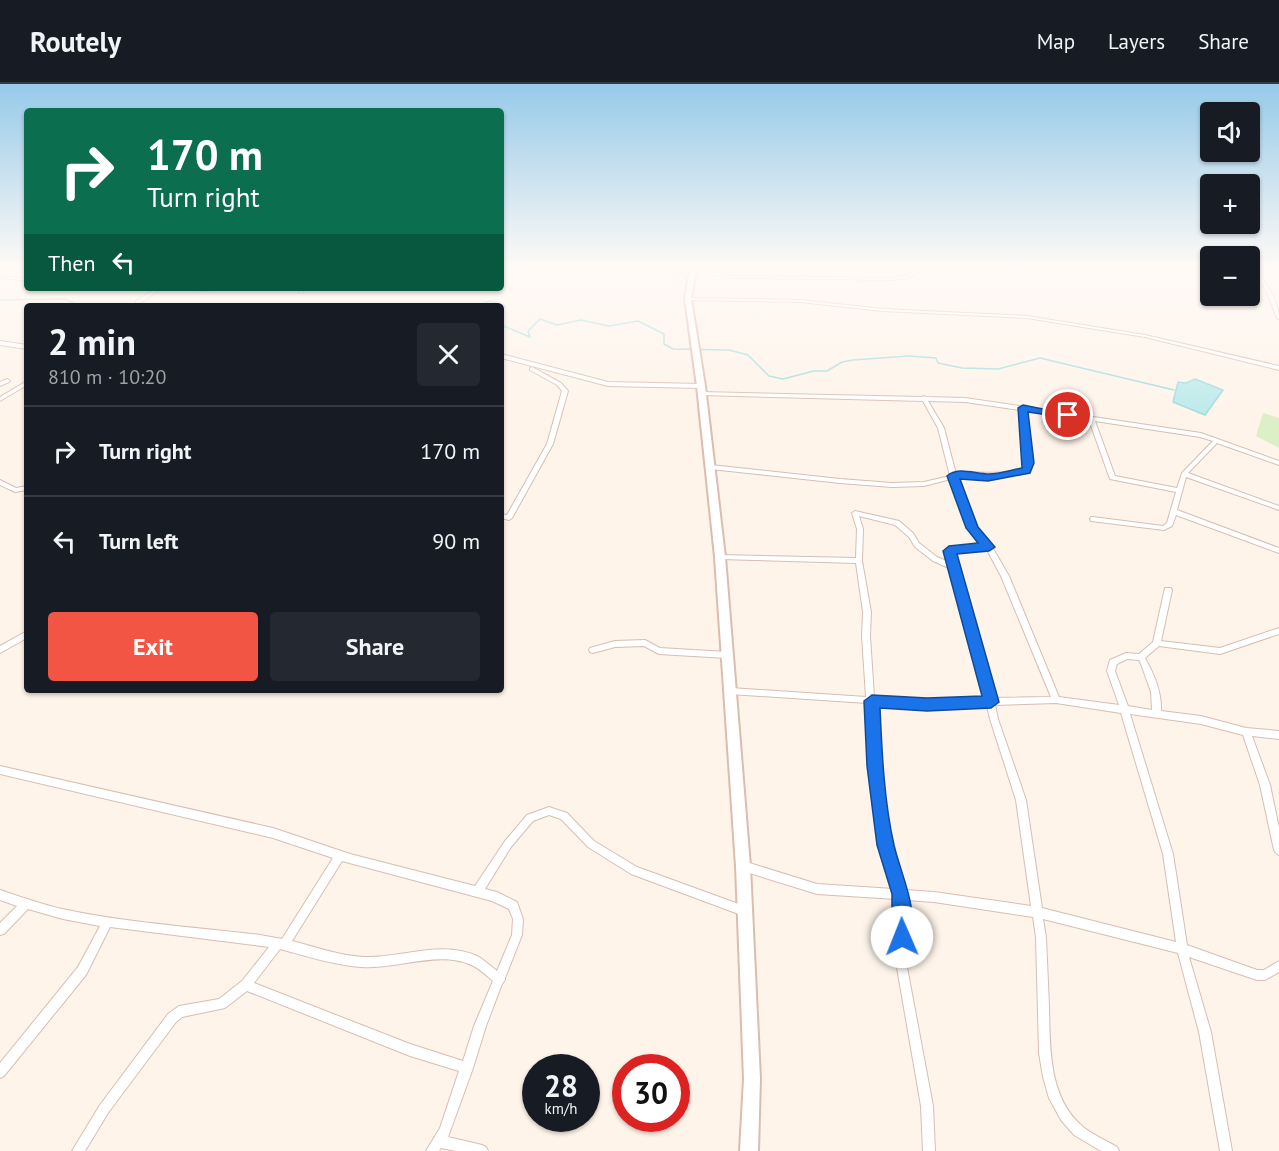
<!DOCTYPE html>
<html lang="en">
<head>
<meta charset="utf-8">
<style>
	:root { --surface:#171b24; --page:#242831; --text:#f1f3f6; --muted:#9ea1a6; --line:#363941; --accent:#f35544 }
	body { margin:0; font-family:"PT Sans",sans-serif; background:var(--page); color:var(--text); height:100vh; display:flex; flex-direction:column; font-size:22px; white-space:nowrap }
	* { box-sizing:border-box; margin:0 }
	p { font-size:20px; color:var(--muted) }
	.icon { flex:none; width:33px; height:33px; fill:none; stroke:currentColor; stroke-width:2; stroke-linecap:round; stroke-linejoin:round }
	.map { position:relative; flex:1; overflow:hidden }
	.details { position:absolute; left:24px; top:219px; width:480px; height:390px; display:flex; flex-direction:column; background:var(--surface); border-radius:6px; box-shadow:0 2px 4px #0004 }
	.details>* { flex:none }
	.top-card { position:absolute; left:24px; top:24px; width:480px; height:183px; border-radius:6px; box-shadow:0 2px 4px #0004; background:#0b6e4f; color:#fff; overflow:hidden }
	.controls { position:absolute; left:1200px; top:18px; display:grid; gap:12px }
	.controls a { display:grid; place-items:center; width:60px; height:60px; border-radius:6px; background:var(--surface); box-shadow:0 2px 4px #0004; font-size:30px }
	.speed { position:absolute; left:522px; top:970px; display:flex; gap:12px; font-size:30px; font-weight:700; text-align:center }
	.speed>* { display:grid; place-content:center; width:78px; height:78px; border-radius:50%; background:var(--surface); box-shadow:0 2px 4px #0004; line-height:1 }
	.speed small { font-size:15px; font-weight:400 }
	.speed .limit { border:9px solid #d22; background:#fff; color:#111 }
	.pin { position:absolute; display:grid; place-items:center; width:51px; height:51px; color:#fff; margin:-26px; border:3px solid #fff; border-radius:50%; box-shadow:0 2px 6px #0007 }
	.me { position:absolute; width:66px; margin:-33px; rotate:359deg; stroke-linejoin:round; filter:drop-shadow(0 0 4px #0008) }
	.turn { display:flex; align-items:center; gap:21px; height:126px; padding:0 24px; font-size:27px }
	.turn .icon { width:78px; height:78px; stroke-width:2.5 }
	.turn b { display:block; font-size:42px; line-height:51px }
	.then { display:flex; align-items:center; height:57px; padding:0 24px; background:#0003; gap:12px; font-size:22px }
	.round { display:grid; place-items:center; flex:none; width:63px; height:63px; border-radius:6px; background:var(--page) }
	.overview { display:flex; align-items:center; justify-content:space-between; height:102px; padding:0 24px }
	h1 { font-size:36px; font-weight:800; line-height:45px }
	.primary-button { display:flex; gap:12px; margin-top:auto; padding:12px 24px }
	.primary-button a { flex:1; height:69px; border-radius:6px; background:var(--accent); color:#fff; font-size:24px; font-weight:800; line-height:69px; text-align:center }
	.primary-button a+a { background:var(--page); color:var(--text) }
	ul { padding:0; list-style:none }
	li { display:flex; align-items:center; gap:18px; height:90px; padding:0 24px; border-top:2px solid var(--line) }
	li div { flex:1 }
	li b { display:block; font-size:22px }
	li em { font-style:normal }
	header { display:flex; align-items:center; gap:36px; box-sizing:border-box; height:84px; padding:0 30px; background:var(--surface); border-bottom:2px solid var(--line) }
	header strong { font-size:28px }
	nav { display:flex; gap:33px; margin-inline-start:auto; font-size:21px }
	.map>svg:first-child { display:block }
</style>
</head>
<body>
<header>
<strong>Routely</strong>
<nav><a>Map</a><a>Layers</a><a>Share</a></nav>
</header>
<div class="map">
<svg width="1279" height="1067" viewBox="0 0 1279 1067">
	<rect width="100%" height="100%" fill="#fef4ea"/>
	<path fill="#dcefc6" d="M1263,329L1279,334V364L1256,352Z"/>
	<path fill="#bbeaeb" stroke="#a0dcde" stroke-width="1.5" d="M1195,295L1223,306L1205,331L1173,318L1178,298L1186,299Z"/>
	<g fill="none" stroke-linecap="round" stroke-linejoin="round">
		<g stroke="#a0dcde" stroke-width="1.5">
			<path d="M0,216L64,215L82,222"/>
			<path d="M182,222H194"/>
			<path d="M474,222L490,217L505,222L501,227"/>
			<path d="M501,241L530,253L528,247L540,235L557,241L581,236L609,242L638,237L664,250V260L673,265L729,266L748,271L769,292L783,295L814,287H827L842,278L853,276L909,272L936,274L938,279L962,284L998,285L1040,274L1174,306"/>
		</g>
		<g stroke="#d7beb2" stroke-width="2">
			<g id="minor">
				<path d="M669,185H673V186L694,190L692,191L670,188L668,187Z"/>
				<path d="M920,185H925L907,194L892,196L735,194L693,188L691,187L693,186L735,192L892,194L904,192Z"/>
				<path d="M1251,185H1255C1266,199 1279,216 1279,235L1277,234L1264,202Z"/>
				<path d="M0,192L27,195V197L0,194Z"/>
				<path d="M157,204H162L140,219H136V217Z"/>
				<path d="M178,204C188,204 201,203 210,206L208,207L180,205Z"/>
				<rect x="299" y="204" width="4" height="5"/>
				<path d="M686,214L800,216L883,225L1027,232L1145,251L1279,282V286L1145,253L1027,234L883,227L800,218L688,216L686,215Z"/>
				<path d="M0,257L27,261V265L0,261Z"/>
				<path d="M501,270L608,298L701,300L704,302L701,304L608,302L501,274Z"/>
				<path d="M532,283L561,299L568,307L553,360L512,434L509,436L501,434V430L507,431L547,360L562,307L557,301L530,286V284Z"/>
				<path d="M7,295L10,297L9,298L0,302V298Z"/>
				<path d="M27,297V301L0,317V313Z"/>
				<path d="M701,308L922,313L924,312L926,313L965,314L1201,349L1279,377V381L1217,359L1188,389L1279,422V426L1186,393L1177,426L1279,464V469L1176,431L1172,442L1164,446L1091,437L1090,435L1091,433H1093L1163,442L1167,439L1176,408L1110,395L1089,336L1026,327L1032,379L1028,388L1003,393L957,394L973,438L991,461L1009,492L1059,613L1119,621L1107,587L1110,576L1126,569L1139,570L1153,558L1165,504H1171L1172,506L1161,557L1220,564L1279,544V550L1220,570L1159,562L1145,574C1154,590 1162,608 1161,627L1201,632L1246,644L1279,647V655L1252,652L1270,701L1279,744V771L1276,769L1274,766L1260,701L1243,651L1201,640L1130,630L1173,770L1187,861L1257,886H1264L1279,877V888L1265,896H1257L1189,873L1211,948L1232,1067H1220L1199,948L1178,869L1043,835L1046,853C1047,876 1048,899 1049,922C1050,962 1048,1013 1082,1042C1091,1050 1107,1057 1117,1063L1119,1067H1101L1074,1051L1061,1036L1049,1014L1043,993L1039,969L1036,853L1033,833L934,818L906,816V878L933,1022L935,1067H923L921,1022L896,878V815L817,810L743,787L740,785L738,782L740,779L743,777L817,800L894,805L880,761L871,682L867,619L730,610L727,609L726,607L727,605L730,604L866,613L862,552L863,528L856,479L720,475L717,473L720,471L856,474L857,445L852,429L855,427L899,437L913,449L919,459L937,473L949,478L946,467L947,465L984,461L967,439L951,395L924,402L892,403L840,399L711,385L708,383L711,381L840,395L892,399L924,398L950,392L938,344L923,317L699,311V309ZM928,317L965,318L1020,326L1026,379L1023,386C1001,392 978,386 956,390L944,344ZM1095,337L1200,353L1213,357L1182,389L1177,404L1115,392ZM859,432L895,441L909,453L915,463L933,477L951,485L959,508L985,615L927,617L874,613L870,552L871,528L862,477L863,445ZM987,466L1001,492L1051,613L993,614L967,508L953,469ZM1127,575L1139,576L1141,580L1151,608L1152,626L1128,622L1115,587L1117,580ZM1056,619L1121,629L1163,770L1176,858L1042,824L1026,716L998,635L995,621ZM875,620L927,623L987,622L990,635L1016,716L1031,822L934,808L905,806L890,761L879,682Z"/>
				<path d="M0,396L16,404L27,402V406L15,408L0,401Z"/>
				<path d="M27,547V554L0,569V562Z"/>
				<path d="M645,556L660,564L727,568L730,569L731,571L730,573L727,574L659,570L644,562L615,563L593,569L590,568L589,566L590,564L615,557Z"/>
				<path d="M0,682L273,744L350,770L475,802L505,757L527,731L549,723L567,729L594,757L637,783L744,822L748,823L749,827L748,831L744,832L631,790L588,763L561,735L549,731L533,737L511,763L485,805L497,808L517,818L523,835L522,851L505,894V896L502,900L486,942L473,984L448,1053L482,1061L486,1063L488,1067H456L441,1064L439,1067H426L440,1044L459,987L410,972L247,907L225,924L182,933L176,938L108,1029L85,1067H72L100,1021L168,930L179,922L219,915L242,897L269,863L110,843L86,891L4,992L0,994V979L78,883L100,842L63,835L28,825L4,850L0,851V839L17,822L0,816V806C21,813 41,820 62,825C127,839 194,843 260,851L282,855L333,774L273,754L0,690ZM342,777L492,817L509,825L513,835L512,851L497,887C491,882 485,877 479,873C443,855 402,874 365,873C340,872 316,863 292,857ZM280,865C306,872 334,881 361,883C396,886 438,866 471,881C479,884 486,891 493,897L474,942L463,977L410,960L254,899Z"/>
			</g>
		</g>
		<g stroke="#dbbdaf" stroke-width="4">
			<path id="secondary" d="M690,185H696L691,215L705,302L725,473L750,782L760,995L758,1067H740L744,995L736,782L715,473L697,302L685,215Z"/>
		</g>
		<use href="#minor" fill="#fff" fill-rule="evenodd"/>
		<use href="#secondary" fill="#fff" fill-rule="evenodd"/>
	</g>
	<linearGradient id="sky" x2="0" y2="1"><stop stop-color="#96cae9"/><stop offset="0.55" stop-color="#fffaf6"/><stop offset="1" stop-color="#fffaf6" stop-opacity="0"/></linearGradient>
	<rect width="1279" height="334" fill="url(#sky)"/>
	<path fill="#1a73e8" stroke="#114b97" stroke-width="1.5" d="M1023,321L1073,331L1068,334L1028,328L1034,379L1030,389L988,397L960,395L978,443L995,463L989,467L957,470L999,618L991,624L927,627L880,624C882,669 884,717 894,761C901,792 921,828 908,859L902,862L895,859L892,853V810L877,761L867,682L864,617L872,611L927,614L982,612L943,467L949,462L978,459L966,444L947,392C958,382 975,390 989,390C999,390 1011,386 1022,384L1018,324Z"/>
</svg>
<div class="controls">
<a><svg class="icon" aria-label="sound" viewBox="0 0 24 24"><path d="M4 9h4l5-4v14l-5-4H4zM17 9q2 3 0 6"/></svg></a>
<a>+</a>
<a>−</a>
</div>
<div class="speed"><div>28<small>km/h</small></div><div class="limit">30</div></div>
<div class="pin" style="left:1068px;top:331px;background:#d93025"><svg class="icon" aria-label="arrive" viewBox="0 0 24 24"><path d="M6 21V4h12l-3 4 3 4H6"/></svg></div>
<svg class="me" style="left:902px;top:853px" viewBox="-20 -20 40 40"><circle r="19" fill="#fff"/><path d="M0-13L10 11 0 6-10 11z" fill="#1a73e8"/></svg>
<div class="top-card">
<div class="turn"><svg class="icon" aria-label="right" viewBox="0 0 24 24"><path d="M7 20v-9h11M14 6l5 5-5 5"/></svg><div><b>170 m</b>Turn right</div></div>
<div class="then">Then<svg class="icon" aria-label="left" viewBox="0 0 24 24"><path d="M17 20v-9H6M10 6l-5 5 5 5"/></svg></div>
</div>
<section class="details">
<div class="overview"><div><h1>2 min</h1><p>810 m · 10:20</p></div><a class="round"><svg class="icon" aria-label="close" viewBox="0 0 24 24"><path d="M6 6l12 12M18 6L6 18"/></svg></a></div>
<ul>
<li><svg class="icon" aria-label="right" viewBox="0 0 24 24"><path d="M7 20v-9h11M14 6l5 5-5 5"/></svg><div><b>Turn right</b></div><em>170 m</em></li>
<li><svg class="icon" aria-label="left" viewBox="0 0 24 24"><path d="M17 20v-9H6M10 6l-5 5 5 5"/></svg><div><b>Turn left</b></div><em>90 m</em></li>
</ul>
<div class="primary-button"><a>Exit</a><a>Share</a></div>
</section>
</div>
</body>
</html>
